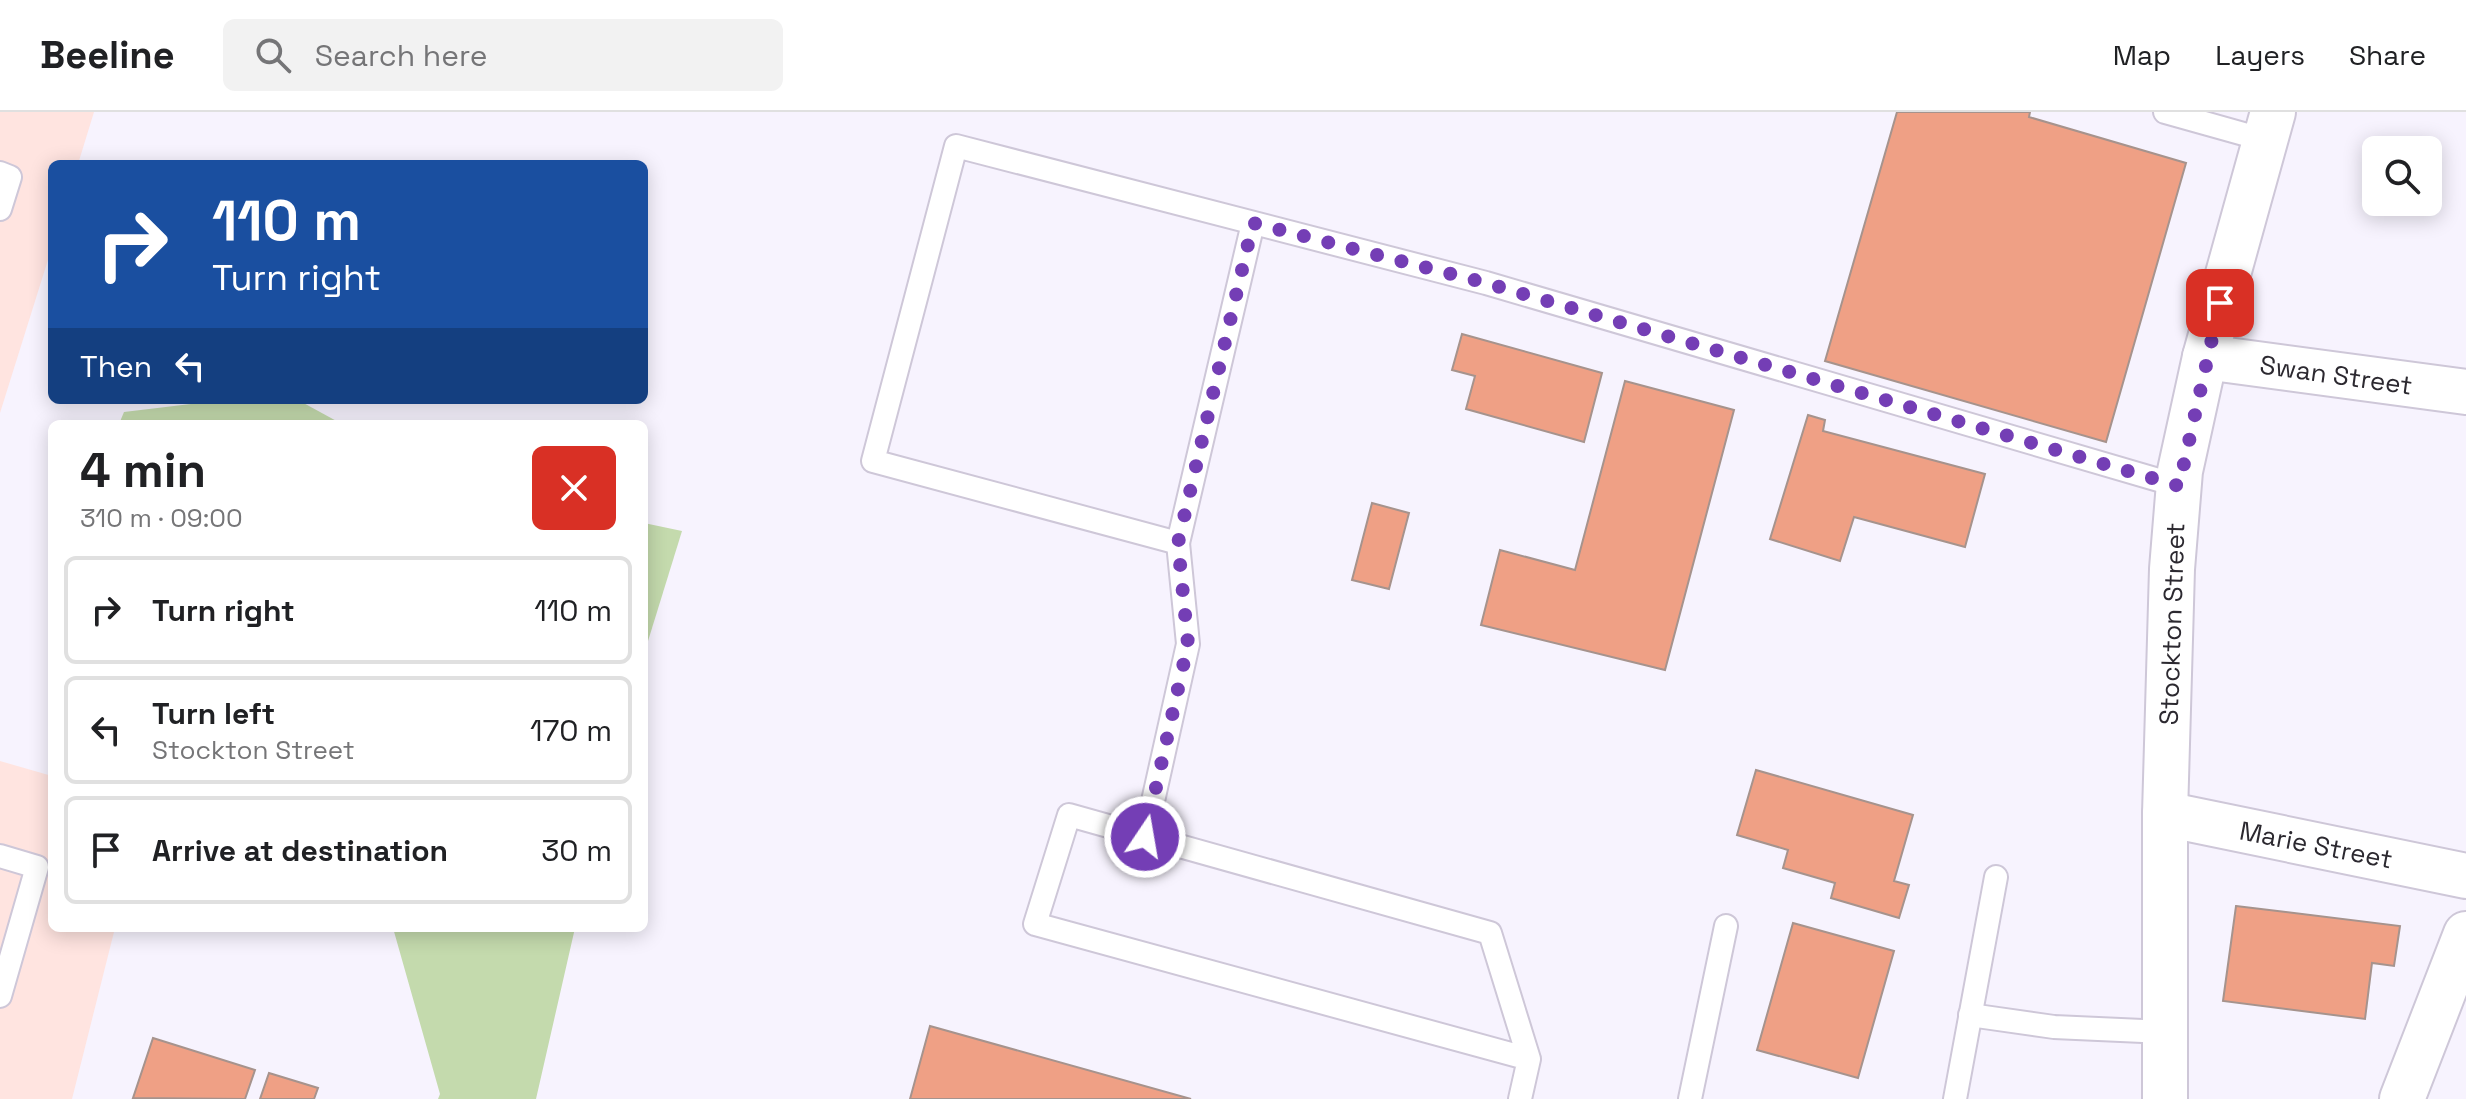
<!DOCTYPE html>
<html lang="en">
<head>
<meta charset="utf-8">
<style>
	:root { --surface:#fff; --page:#f2f2f2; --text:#202124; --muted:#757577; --line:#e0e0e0 }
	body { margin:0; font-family:"Space Grotesk",sans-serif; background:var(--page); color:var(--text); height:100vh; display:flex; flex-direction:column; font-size:30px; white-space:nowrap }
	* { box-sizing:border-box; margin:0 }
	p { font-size:26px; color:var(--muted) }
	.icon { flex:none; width:44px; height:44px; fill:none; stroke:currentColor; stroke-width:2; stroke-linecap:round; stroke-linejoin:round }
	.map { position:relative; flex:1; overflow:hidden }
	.panel { position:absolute; left:48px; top:308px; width:600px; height:512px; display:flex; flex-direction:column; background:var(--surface); border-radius:12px; box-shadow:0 4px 20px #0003 }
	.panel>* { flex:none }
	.top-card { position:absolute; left:48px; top:48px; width:600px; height:244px; border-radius:12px; box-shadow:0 4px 20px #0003; background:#1a4fa0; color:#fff; overflow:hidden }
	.fabs { position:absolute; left:2362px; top:24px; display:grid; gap:16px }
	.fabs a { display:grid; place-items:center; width:80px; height:80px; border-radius:12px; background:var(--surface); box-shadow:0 4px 20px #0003; font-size:40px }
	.pin { position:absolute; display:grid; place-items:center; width:68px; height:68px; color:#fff; margin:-34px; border-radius:16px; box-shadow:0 4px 12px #0006 }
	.me { position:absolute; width:88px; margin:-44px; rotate:12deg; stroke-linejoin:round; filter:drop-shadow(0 0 6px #0008) }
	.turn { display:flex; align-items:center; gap:28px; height:168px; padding:0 32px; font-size:36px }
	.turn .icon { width:104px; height:104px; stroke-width:2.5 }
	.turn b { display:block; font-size:56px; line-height:68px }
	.then { display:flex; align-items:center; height:76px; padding:0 32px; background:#0003; gap:16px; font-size:30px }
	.round { display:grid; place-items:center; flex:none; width:84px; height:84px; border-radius:12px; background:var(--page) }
	.overview { display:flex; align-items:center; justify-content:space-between; height:136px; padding:0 32px }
	h1 { font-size:48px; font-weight:600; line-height:60px }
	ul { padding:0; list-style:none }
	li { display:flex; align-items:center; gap:24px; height:108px; margin:0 16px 12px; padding:0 16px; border:4px solid var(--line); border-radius:12px }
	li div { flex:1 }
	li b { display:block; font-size:30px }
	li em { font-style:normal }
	header { display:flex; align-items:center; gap:48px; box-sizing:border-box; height:112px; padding:0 40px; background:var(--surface); border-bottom:2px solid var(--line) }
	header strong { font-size:38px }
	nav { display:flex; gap:44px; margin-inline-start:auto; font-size:28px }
	.search { width:560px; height:72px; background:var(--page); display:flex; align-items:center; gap:20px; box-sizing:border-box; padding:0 28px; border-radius:12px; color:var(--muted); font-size:30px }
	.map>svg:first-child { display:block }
</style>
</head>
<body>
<header>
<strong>Beeline</strong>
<div class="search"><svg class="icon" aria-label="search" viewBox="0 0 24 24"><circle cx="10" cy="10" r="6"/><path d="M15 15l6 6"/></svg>Search here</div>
<nav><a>Map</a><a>Layers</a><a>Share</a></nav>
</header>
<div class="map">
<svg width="2466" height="987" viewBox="0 0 2466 987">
	<rect width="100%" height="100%" fill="#f7f3fe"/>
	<g fill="#ffe4e0">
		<path d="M0,0H94L78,52H52V135L0,301Z"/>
		<path d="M0,649L52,664V816H115L72,987H0Z"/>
	</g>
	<g fill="#c4daad">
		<path d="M224,288H298L342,312H119L124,300Z"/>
		<path d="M644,411L682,419L644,542Z"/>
		<path d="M393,816H575L536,987H438L440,982Z"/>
	</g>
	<g fill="#efa085" stroke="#a6938d" stroke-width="2">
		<path d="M1897,0H2030L2029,5L2186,51L2106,330L1825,249Z"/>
		<path d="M1462,222L1602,261L1584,330L1466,297L1475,264L1452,258Z"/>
		<path d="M1625,269L1734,298L1665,558L1481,513L1500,438L1575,458Z"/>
		<path d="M1808,303L1825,308L1823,319L1985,362L1965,435L1854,405L1840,449L1770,427Z"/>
		<path d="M1372,391L1409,401L1389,477L1352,468Z"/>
		<path d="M1756,658L1913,703L1894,769L1909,773L1899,806L1831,786L1835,771L1783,756L1788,738L1737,723Z"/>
		<path d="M2236,794L2400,814L2394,854L2372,851L2365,907L2223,889Z"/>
		<path d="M1793,811L1894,839L1858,966L1757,938Z"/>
		<path d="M930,914L1191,987H910Z"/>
		<path d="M153,926L255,958L245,987L133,986Z"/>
		<path d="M269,961L318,976L314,987H260Z"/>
	</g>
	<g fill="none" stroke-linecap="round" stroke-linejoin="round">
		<g stroke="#cec7d8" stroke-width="26">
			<g id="lane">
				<path d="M2165,0L2265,28"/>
				<path d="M0,61L10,65L0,97"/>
				<path d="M1253,111L1178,431L873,349L956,34L1486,171L2179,374"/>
				<path d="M1145,725L1188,532L1178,431"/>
				<path d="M0,744L37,755L0,884"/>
				<path d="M1970,903L2054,915L2165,920"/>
				<path d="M1520,987L1529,947L1490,821L1069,703L1035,812L1529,947"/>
				<path d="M1690,987L1726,814"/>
				<path d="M1955,987L1996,765"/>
			</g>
		</g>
		<g stroke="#cec7d8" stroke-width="48">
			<g id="street">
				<path d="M2205,245L2466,280"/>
				<path d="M2165,702L2466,764"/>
				<path d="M2402,987L2466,822"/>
			</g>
		</g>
		<g stroke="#cec7d8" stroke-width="48">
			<path id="secondary" d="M2165,987V702L2172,457L2180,359L2205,245L2273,0"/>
		</g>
		<use href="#lane" stroke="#fff" stroke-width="22"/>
		<use href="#street" stroke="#fff" stroke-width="44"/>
		<use href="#secondary" stroke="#fff" stroke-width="44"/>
	</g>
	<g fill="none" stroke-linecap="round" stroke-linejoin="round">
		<path stroke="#743eb5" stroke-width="14" stroke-dasharray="0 25.2" d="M1145,725L1188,532L1178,431L1253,111L1486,171L2179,374L2220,191"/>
	</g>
	<g text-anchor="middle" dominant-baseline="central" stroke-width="6" stroke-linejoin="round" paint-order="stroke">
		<g font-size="26" fill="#2c2930" stroke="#fff">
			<text transform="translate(2336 263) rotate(8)">Swan Street</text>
			<text transform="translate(2172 512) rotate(-88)">Stockton Street</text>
			<text transform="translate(2316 733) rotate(11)">Marie Street</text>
		</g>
	</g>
</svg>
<div class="fabs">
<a><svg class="icon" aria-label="search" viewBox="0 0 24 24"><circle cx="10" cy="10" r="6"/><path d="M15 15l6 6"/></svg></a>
</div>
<div class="pin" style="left:2220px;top:191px;background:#d93025"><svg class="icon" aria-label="arrive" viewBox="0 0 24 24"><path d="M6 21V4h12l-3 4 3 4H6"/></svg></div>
<svg class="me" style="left:1145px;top:725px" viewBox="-20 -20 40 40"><circle r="17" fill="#743eb5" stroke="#fff" stroke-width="3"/><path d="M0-11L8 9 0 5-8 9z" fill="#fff"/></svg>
<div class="top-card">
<div class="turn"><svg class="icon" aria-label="right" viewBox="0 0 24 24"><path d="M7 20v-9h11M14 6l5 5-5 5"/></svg><div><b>110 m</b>Turn right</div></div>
<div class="then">Then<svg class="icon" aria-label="left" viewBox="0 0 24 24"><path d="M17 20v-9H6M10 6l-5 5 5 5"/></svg></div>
</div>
<section class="panel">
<div class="overview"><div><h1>4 min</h1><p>310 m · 09:00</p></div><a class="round" style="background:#d93025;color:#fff"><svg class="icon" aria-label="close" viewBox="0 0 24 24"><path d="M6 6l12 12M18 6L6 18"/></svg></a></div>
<ul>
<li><svg class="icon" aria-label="right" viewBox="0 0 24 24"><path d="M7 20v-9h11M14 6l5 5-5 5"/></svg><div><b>Turn right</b></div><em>110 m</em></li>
<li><svg class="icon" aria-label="left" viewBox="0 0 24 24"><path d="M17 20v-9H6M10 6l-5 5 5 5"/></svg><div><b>Turn left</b><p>Stockton Street</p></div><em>170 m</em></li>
<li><svg class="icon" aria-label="arrive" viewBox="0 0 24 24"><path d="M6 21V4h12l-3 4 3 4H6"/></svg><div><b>Arrive at destination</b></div><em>30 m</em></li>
</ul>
</section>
</div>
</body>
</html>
